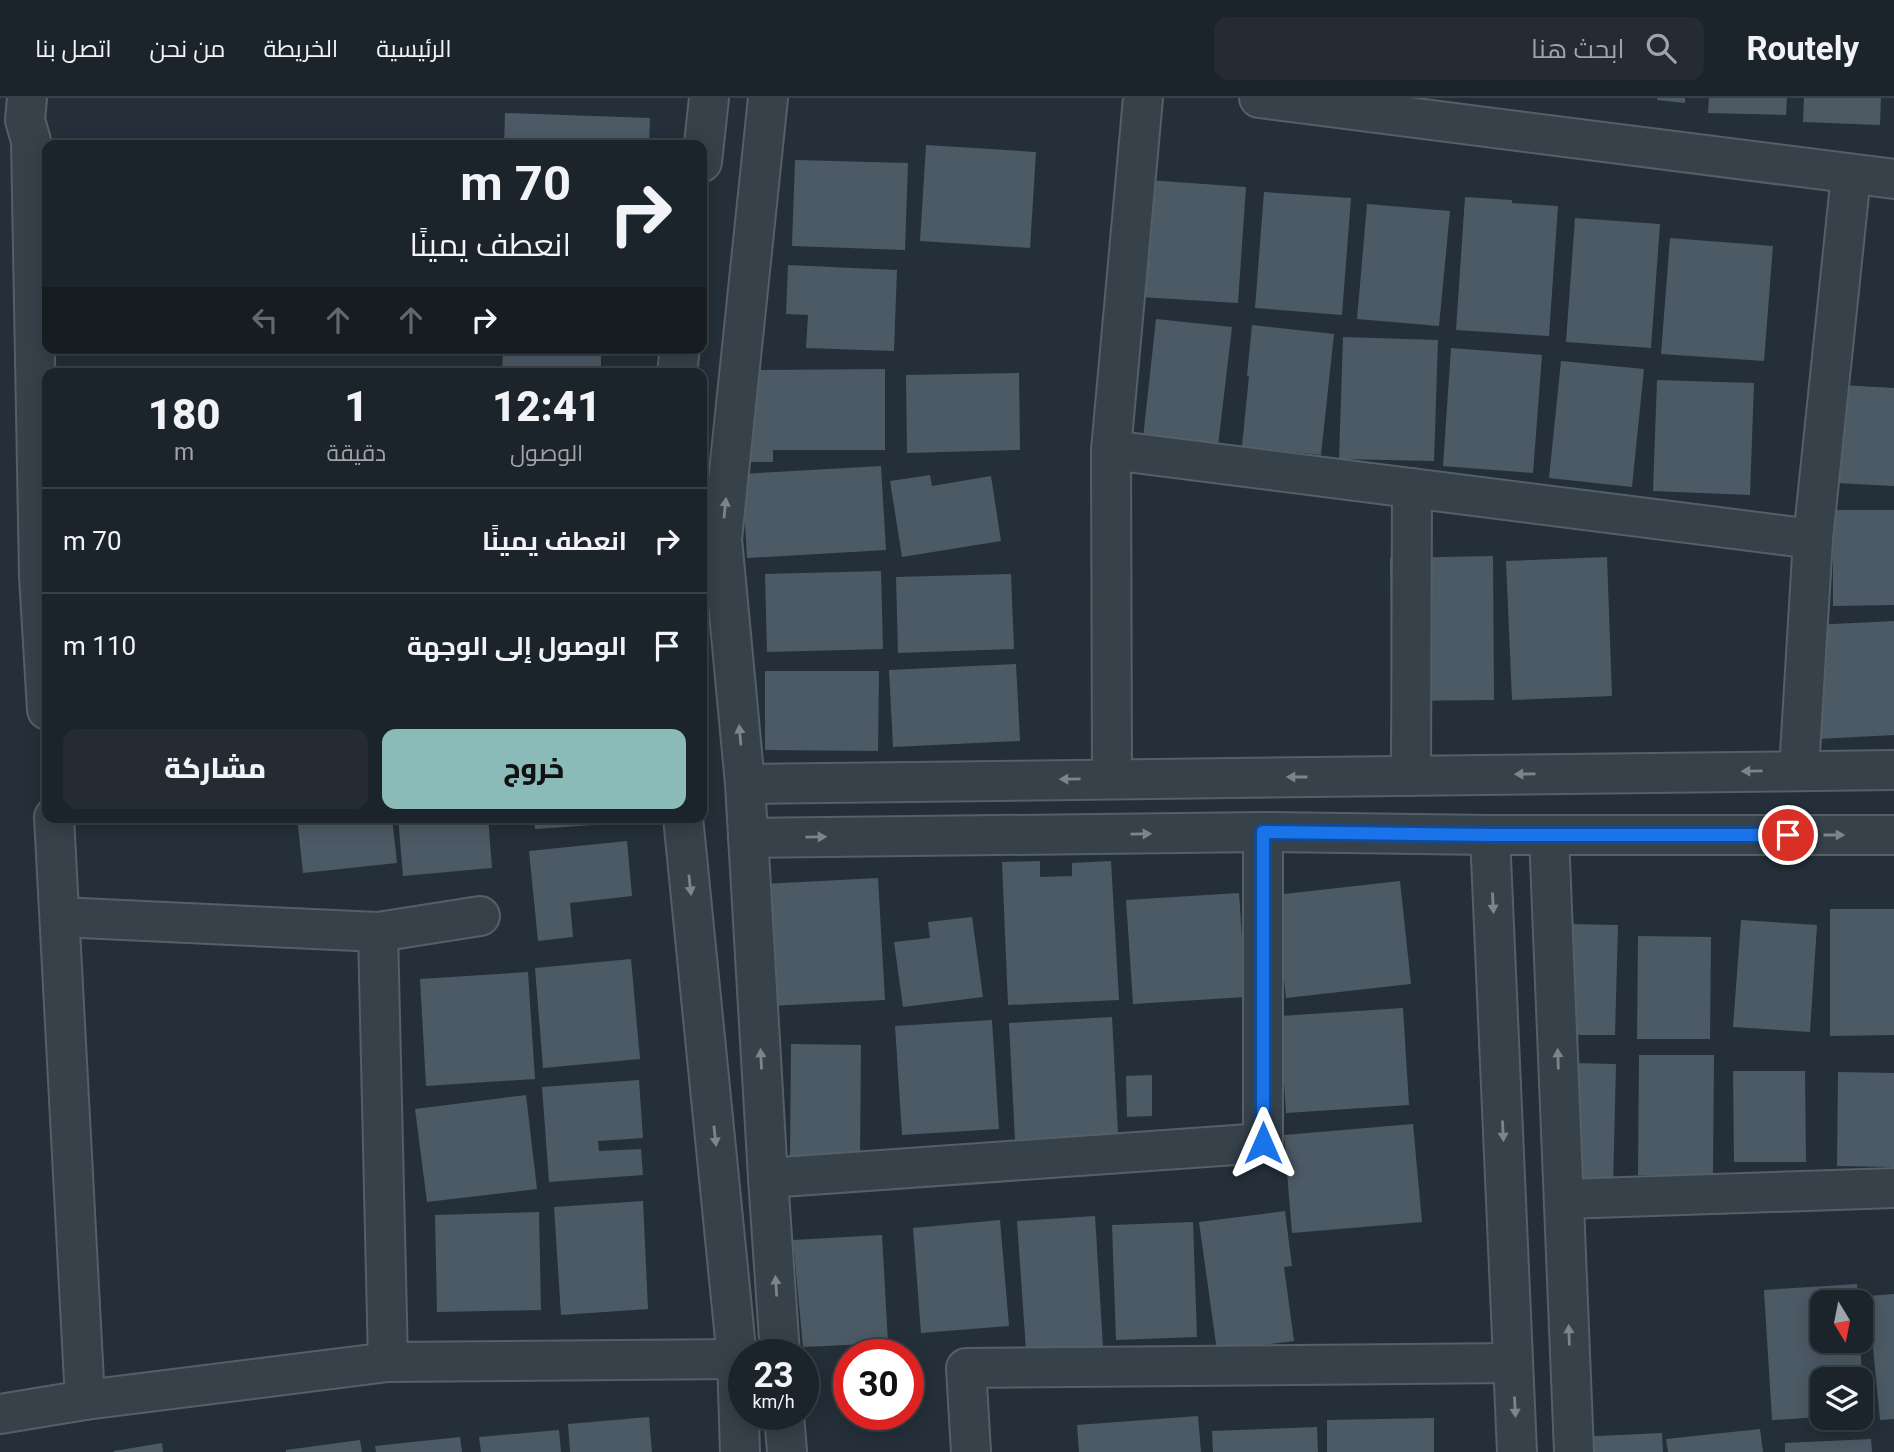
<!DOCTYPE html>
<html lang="ar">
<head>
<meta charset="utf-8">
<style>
	:root { --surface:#1b232b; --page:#242b33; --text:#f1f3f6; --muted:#a0a4a9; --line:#394047; --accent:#8bbbb9 }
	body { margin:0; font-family:Roboto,Cairo,sans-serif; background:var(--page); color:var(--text); direction:rtl; height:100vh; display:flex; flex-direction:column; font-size:26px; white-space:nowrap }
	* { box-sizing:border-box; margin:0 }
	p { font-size:23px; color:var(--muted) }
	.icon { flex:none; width:38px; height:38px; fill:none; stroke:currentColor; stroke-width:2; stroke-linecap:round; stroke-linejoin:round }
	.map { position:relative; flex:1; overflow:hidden; direction:ltr }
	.drawer { position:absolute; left:42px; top:270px; width:665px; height:455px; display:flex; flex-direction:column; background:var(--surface); border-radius:14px; box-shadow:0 4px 18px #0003,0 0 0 2px var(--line); direction:rtl }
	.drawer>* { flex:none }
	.hud { position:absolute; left:42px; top:42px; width:665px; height:214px; border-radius:14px; box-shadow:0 4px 18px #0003,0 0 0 2px var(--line); direction:rtl; background:#1b232b; color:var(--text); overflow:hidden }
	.needle { width:46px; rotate:170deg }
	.fabs { position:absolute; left:1810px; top:1192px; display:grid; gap:14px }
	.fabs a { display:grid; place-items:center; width:63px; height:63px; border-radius:14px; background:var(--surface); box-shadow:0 4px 18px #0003,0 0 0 2px var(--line); font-size:35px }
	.speed { position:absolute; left:728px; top:1241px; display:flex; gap:14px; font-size:35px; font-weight:700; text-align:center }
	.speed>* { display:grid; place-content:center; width:91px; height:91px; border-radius:50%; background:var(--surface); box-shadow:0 4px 18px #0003,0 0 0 2px var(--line); line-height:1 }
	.speed small { font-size:18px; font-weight:400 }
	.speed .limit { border:10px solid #d22; background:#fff; color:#111 }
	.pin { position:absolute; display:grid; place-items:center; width:60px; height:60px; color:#fff; margin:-30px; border:4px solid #fff; border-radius:50%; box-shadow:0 2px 7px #0007 }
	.me { position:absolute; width:77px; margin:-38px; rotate:0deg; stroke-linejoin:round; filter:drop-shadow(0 0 5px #0008) }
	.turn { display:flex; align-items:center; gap:24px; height:147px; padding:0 21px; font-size:32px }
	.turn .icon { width:91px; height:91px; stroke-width:2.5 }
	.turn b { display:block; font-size:49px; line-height:60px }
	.lanes { display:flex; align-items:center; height:66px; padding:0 21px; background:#0003; justify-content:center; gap:35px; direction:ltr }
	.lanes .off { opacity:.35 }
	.eta { display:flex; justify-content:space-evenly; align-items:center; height:119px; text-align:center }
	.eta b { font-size:42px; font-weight:800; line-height:49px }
	.button { display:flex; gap:14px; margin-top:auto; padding:14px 21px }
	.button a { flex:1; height:80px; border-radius:14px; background:var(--accent); color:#111; font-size:28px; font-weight:800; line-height:80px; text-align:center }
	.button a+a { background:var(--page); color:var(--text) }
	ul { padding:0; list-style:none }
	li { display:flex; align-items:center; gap:21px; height:105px; padding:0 21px; border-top:2px solid var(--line) }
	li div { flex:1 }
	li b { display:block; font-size:26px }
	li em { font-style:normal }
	header { display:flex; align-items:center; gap:42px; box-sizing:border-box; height:98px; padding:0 35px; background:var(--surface); border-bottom:2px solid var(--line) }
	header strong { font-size:33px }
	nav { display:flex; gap:38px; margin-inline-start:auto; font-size:24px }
	.search { width:490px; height:63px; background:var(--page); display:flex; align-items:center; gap:18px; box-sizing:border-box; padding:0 24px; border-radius:14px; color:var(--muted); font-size:26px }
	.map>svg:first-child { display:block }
</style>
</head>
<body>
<header>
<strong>Routely</strong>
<div class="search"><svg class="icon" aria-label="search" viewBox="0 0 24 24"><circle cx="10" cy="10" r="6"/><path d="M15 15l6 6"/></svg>ابحث هنا</div>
<nav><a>الرئيسية</a><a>الخريطة</a><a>من نحن</a><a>اتصل بنا</a></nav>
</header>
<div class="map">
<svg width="1894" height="1354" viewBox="0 0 1894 1354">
	<rect width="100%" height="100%" fill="#242f39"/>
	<g fill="#4c5a65">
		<path d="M1657,0H1685V5L1657,2Z"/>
		<path d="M1709,0H1787L1786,17L1708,15Z"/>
		<path d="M1804,0H1881L1880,27L1803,24Z"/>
		<path d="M505,15L650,20L649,47H504Z"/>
		<path d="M926,47L1036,54L1030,150L920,143Z"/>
		<path d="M795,62L908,65L905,152L792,148Z"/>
		<path d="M1148,82L1246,89L1238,205L1140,199Z"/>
		<path d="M1264,94L1351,100L1342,217L1255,210Z"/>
		<path d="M1465,99L1512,102V105L1558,108L1549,238L1456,232Z"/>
		<path d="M1367,106L1450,113L1439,228L1357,221Z"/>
		<path d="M1575,120L1660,126L1651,250L1566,244Z"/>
		<path d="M1670,140L1773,148L1764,263L1661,256Z"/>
		<path d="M788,167L897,172L894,253L806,250L808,217L786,216Z"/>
		<path d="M1156,221L1232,229L1218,348L1143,340Z"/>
		<path d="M1252,227L1334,236L1321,357L1242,348L1249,278H1247Z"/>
		<path d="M1343,239L1438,242L1434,363L1339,361Z"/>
		<path d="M503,250H601V275H502Z"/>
		<path d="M1451,250L1542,257L1533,375L1443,368Z"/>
		<path d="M1561,263L1644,271L1632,389L1549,380Z"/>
		<path d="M885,271V352H773V364H747V272Z"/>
		<path d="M1019,275L1020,352L907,355L906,277Z"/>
		<path d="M1657,282L1754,285L1750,397L1653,393Z"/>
		<path d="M1840,287L1894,290V388L1835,385Z"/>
		<path d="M881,368L886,452L747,460L742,376Z"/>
		<path d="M930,377L932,388L991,378L1001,443L902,459L890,383Z"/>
		<path d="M1833,412H1894V507L1833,508Z"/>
		<path d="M1493,458L1494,602L1391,603L1390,460Z"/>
		<path d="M1607,459L1612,598L1512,602L1506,463Z"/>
		<path d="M881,473L883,551L767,554L765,476Z"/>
		<path d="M1011,476L1014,551L898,555L896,479Z"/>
		<path d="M1894,523V637L1818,641L1813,527Z"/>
		<path d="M1016,566L1020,643L893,649L889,572Z"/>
		<path d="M765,573H879L878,653L765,652Z"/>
		<path d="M297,719H392L397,765L303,775Z"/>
		<path d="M398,719H488L492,770L403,778Z"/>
		<path d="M534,719H637V724L535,731Z"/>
		<path d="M627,743L632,798L570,805L573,839L538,843L529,753Z"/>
		<path d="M1040,763V779L1072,778V765L1111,763L1119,902L1008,907L1002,764Z"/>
		<path d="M878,780L885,902L770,908L763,786Z"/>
		<path d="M1400,783L1411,886L1286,900L1275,797Z"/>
		<path d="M1239,795L1246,899L1133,906L1126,802Z"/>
		<path d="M1830,811H1894V937L1830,938Z"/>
		<path d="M972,819L983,899L903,909L894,844L930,840L928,824Z"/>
		<path d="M1741,822L1817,827L1810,934L1733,929Z"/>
		<path d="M1567,826L1618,827L1615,937H1565Z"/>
		<path d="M1638,838L1711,839L1710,941H1637Z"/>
		<path d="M631,861L640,961L543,970L535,870Z"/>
		<path d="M528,874L535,981L426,988L420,881Z"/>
		<path d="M1403,910L1409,1007L1286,1015L1280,918Z"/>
		<path d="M1112,919L1118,1036L1015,1042L1009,925Z"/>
		<path d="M992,922L999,1031L902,1037L895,928Z"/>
		<path d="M791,946L861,947L860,1061H790Z"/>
		<path d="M1639,957H1714L1713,1077H1638Z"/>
		<path d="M1572,965L1616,966L1613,1088L1570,1087Z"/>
		<path d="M1733,973H1805L1806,1064H1734Z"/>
		<path d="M1838,974L1894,975V1069L1837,1068Z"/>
		<path d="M1152,977V1018L1127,1019L1126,978Z"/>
		<path d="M639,982L643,1040L598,1043L599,1053L641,1051L643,1077L549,1084L542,989Z"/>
		<path d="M526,997L537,1091L427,1104L415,1011Z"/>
		<path d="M1413,1026L1422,1124L1292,1135L1284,1037Z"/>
		<path d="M643,1103L648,1211L561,1217L554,1109Z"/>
		<path d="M1285,1113L1292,1168L1284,1169L1294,1243L1217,1253L1199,1124Z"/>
		<path d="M539,1114L541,1212L437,1214L435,1117Z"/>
		<path d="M1095,1118L1103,1248L1026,1253L1017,1123Z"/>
		<path d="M1000,1122L1009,1228L921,1235L913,1130Z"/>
		<path d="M1193,1124L1197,1239L1116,1242L1112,1127Z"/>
		<path d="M882,1137L888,1245L803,1249L793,1142Z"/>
		<path d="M1857,1186L1858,1204H1822V1242H1860L1864,1316H1860V1281H1822V1319L1772,1322L1764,1192Z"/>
		<path d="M1894,1196V1321L1880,1322L1868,1198Z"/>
		<path d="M1198,1318L1201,1354H1079L1077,1327Z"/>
		<path d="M649,1319L652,1354H570L568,1326Z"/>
		<path d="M1434,1320V1354H1327V1322Z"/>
		<path d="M1317,1329L1318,1354H1213L1212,1333Z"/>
		<path d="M1760,1331L1763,1354H1668L1666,1341Z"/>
		<path d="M559,1332L561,1354H481L479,1339Z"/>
		<path d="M1662,1335L1663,1354H1576V1339Z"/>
		<path d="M460,1339L462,1354H376L375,1348Z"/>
		<path d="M1871,1341L1872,1354H1785V1345Z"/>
		<path d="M360,1342L362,1354H286V1352Z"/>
		<path d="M162,1345L163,1354H114V1353Z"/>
	</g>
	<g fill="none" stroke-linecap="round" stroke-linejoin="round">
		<g stroke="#555f67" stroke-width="42">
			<g id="minor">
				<path d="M27,0L25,22L31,43L39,478L47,612"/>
				<path d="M768,0L722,441L745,686L768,1080L780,1256"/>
				<path d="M1259,0L1894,81"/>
				<path d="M702,64L709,0"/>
				<path d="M677,275L680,250"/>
				<path d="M1111,352L1813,441"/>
				<path d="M1799,672L1813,441L1851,77"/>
				<path d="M1411,678L1412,390"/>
				<path d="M1112,680L1111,352L1143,0"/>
				<path d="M745,686L1894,672"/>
				<path d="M54,719L85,1302"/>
				<path d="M683,719L737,1261L740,1354"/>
				<path d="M1490,737L1517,1354"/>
				<path d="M1549,737L1574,1354"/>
				<path d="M748,740L1263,734L1490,737H1894"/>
				<path d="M60,819L378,834L480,818"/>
				<path d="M768,1080L1263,1045V734"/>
				<path d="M1564,1101L1894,1090"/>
				<path d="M388,1264L737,1261"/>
				<path d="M0,1316L85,1302L388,1264L378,834"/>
				<path d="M784,1316L787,1354"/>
				<path d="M971,1354L966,1270L1513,1265"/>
			</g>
		</g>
		<use href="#minor" stroke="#37414a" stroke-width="38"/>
	</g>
	<defs><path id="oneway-solid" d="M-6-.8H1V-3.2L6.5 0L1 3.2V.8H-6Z" transform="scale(1.75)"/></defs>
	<g fill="#7b858e">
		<use href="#oneway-solid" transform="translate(725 410) rotate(-84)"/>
		<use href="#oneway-solid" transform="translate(740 637) rotate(-95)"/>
		<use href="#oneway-solid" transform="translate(1752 673) rotate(179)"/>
		<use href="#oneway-solid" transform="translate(1525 676) rotate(179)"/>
		<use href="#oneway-solid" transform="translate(1297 679) rotate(180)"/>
		<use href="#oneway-solid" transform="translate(1070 681) rotate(179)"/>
		<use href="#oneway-solid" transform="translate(1141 736) rotate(-1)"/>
		<use href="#oneway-solid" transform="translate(1834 737)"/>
		<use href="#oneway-solid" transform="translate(816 739) rotate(-1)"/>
		<use href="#oneway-solid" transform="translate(690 787) rotate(84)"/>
		<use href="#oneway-solid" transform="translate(1493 805) rotate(87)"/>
		<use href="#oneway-solid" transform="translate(761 961) rotate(-93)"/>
		<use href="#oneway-solid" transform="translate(1558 961) rotate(-92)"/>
		<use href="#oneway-solid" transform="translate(1503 1033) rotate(87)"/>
		<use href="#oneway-solid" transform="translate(715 1038) rotate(84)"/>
		<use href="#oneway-solid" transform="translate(776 1188) rotate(-94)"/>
		<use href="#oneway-solid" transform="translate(1569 1237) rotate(-92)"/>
		<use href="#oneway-solid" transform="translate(1515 1309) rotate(87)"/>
	</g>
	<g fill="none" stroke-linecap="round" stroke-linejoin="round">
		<g stroke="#114b97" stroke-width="18">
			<path id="route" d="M1263,1045V734L1490,737H1788"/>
		</g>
		<use href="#route" stroke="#1a73e8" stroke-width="12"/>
	</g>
</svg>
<div class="fabs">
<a><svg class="needle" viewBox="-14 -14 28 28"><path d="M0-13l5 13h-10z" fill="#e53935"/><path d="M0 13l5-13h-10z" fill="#a0a4a9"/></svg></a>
<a><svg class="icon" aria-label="layers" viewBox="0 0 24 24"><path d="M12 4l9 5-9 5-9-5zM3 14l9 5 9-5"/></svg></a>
</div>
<div class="speed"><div>23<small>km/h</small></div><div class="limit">30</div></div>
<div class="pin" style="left:1788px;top:737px;background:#d93025"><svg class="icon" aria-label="arrive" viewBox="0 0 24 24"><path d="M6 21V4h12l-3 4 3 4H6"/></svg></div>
<svg class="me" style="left:1263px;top:1045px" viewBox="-20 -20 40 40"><path d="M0-17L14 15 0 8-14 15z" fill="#1a73e8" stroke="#fff" stroke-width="4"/></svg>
<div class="hud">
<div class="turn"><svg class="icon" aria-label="right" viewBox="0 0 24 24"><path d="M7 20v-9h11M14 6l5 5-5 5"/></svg><div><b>70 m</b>انعطف يمينًا</div></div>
<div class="lanes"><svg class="icon off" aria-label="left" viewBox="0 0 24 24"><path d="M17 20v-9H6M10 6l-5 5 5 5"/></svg><svg class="icon off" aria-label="ahead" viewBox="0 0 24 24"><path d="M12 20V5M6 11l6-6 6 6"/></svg><svg class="icon off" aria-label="ahead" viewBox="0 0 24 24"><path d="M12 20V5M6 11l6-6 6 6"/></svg><svg class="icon" aria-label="right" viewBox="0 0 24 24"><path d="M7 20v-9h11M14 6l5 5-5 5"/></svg></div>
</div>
<section class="drawer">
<div class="eta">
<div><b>12:41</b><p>الوصول</p></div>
<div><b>1</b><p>دقيقة</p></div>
<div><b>180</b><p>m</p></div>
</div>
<ul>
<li><svg class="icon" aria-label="right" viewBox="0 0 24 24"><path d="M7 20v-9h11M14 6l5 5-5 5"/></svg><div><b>انعطف يمينًا</b></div><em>70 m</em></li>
<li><svg class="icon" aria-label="arrive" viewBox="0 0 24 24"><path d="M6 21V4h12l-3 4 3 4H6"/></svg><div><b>الوصول إلى الوجهة</b></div><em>110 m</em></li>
</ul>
<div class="button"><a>خروج</a><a>مشاركة</a></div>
</section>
</div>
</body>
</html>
